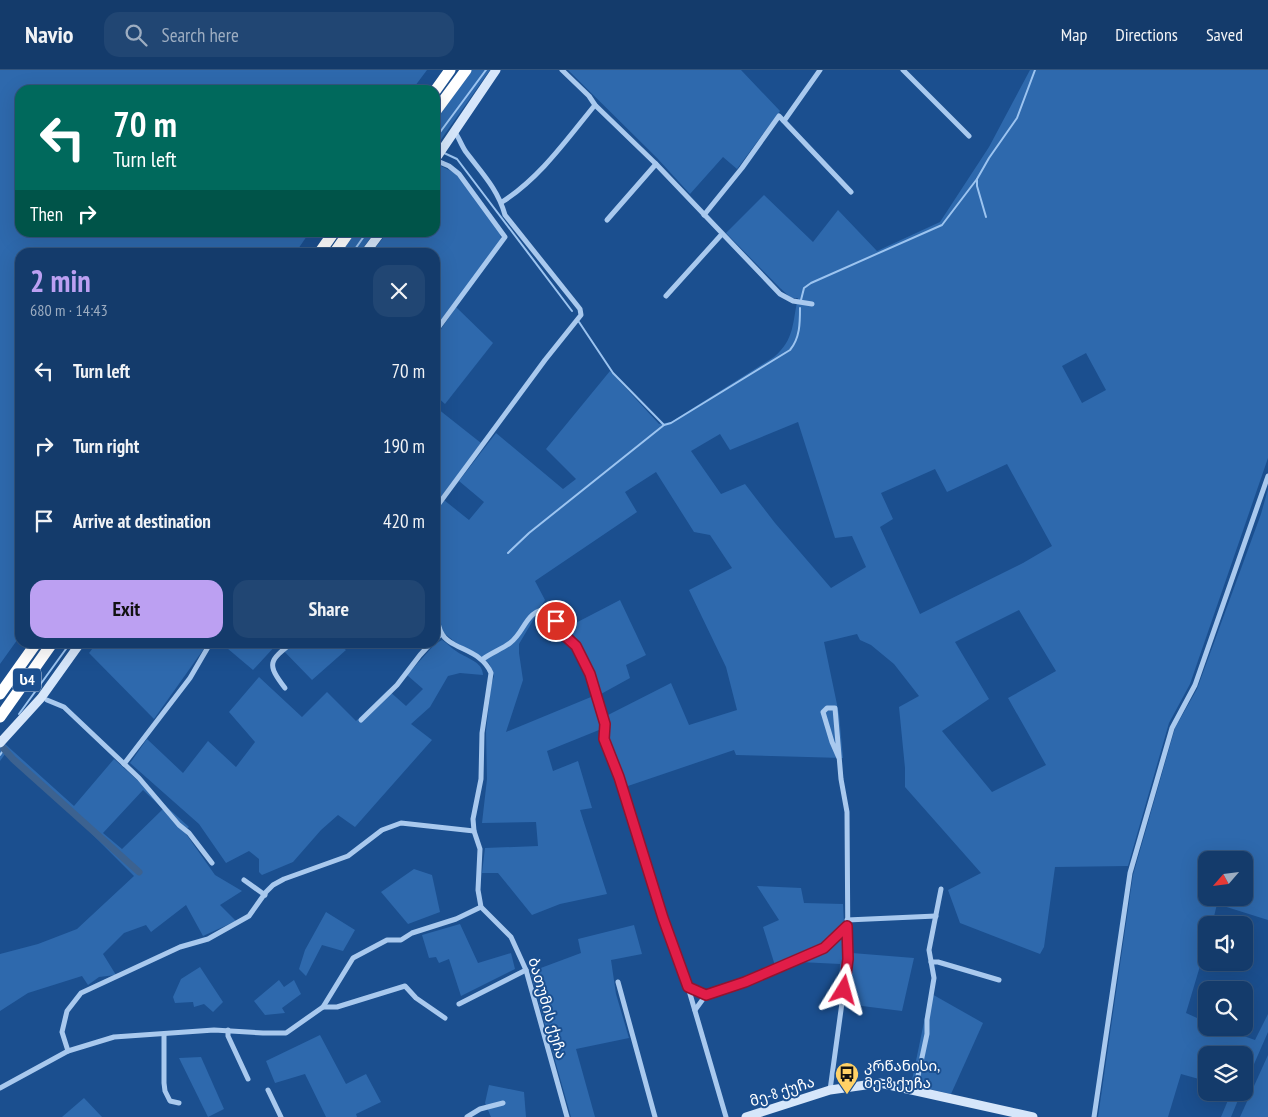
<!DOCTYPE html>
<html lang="en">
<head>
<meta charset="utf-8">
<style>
	:root { --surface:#143b6b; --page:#214673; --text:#f1f3f6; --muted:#9dadc1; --line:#33557e; --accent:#bca0f2 }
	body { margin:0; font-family:"PT Sans Narrow","Noto Sans Georgian",sans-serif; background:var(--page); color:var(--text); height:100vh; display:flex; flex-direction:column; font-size:19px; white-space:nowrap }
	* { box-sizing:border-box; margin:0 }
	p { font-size:16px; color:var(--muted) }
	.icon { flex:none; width:28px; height:28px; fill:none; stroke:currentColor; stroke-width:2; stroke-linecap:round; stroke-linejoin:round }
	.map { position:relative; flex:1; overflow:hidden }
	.details { position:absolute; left:15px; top:178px; width:425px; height:400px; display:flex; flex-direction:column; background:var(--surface); border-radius:15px; box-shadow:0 5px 20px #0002,0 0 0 1px var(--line) }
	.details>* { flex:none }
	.hud { position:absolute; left:15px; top:15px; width:425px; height:152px; border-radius:15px; box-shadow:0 5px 20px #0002,0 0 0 1px var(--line); background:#00695c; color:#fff; overflow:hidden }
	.needle { width:32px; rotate:242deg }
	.buttons { position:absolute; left:1198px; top:781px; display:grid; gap:10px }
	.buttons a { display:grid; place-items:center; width:55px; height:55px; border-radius:10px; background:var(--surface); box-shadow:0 5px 20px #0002,0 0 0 1px var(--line); font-size:25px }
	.pin { position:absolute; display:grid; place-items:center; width:42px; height:42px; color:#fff; margin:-21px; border:2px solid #fff; border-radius:50%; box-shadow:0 1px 5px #0007 }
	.me { position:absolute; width:55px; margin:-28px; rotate:8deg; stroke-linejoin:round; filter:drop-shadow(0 0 4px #0008) }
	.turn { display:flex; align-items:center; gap:18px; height:105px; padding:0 15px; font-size:22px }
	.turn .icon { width:65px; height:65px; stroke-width:2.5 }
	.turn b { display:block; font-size:35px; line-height:42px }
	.then { display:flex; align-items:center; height:48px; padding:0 15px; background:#0003; gap:10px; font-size:19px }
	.round { display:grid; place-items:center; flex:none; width:52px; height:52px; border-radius:15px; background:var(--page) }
	.headline { display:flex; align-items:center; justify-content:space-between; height:85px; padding:0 15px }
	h1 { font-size:30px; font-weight:700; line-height:38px; color:var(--accent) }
	.action { display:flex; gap:10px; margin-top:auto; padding:10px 15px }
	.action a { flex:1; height:58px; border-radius:15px; background:var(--accent); color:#111; font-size:20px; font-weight:700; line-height:58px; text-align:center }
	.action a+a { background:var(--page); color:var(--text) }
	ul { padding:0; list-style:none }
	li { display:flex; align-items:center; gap:15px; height:75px; padding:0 15px }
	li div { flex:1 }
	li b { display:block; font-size:19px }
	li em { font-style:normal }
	header { display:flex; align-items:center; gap:30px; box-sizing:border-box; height:70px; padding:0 25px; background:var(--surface); border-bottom:1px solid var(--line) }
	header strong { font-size:24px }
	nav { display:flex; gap:28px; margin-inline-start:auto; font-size:18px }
	.search { width:350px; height:45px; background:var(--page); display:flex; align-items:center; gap:12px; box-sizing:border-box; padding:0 18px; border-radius:15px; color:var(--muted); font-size:19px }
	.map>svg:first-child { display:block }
</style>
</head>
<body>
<header>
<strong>Navio</strong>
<div class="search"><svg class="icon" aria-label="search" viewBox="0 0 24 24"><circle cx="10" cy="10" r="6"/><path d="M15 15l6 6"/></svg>Search here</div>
<nav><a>Map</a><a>Directions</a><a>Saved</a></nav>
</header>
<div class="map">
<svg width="1268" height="1047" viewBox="0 0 1268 1047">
	<rect width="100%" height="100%" fill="#1b4f8f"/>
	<g fill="#2e69ad" fill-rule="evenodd">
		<path d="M0,0H427L412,20H20V162L309,163L296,182H20V566L0,594Z"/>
		<path d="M470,0H490L435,78V47Z"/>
		<path d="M568,0H741L780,41L737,99L723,87L690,124L657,88Z"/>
		<path d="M1030,0H1268V388L1190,614L1169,653L1128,796L1055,797L1044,877L1040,884L960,853L948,820L981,803L905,717V698L899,637L919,626L894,594L871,575L860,570L857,564L824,572L839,644L843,688L736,685L734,680L625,717L608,670V645L671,613L689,655L737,640L726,597L689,520L732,498L710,465L694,462L656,402L625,422L637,442L535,511L545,530L519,574V583L523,610L506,662L591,627L600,651L599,660L547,681L553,701L578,691L592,738L580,740L607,824L560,834L532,845L498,803H482L485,778L538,776L536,752L482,753L487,709L486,661L491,616L494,606L489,593L478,584L456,573L443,562L435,527V442L444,430L469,450L484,432L459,411L496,363L563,419L576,409L546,379L610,301L659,354L671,352L774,287C795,269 792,253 798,228H791L780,218L726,163L764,125L813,172L838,140L877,181L940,152L989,77ZM1086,283L1106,320L1082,333L1062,296ZM798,352L835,468L852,466L866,497L831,518L775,453L745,414L721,424L691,381L720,364L730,380ZM1007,394L1052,476L1023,493L920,544L880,457L893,449L881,423L935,399L947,422ZM1019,540L1056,601L1008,628L1046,695L992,722L942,661L989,629L955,572Z"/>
		<path d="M437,94L455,103L500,161L501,170L435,259V182H372L387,163L435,162V97Z"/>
		<path d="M354,163H374L360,182H340Z"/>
		<path d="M456,237L493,273L445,334L435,325V268Z"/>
		<path d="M438,339L481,373L435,435V344Z"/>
		<path d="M1268,419V850L1217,834L1212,855H1206V876L1186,943L1206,952V958H1221L1255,970L1268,944V962L1244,1017V985H1206V1011L1181,1004L1168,1047H1098L1133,805L1175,658L1197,619L1261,444ZM1206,790H1244V828H1206Z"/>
		<path d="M620,530L646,585L626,595L630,608L601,624C592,602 585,572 566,558Z"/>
		<path d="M442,570C447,573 451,578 456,581C465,588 483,591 483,605L460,603L448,606L430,637L411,654L432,670L355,757L338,745L321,760L293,792L262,805L259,802V789L249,781L226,793L199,754L130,693L147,669L183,703L208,671L236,697L255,672L229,642L259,607L302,647L327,622L356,651L388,620L406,636L423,619L407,605L435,574Z"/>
		<path d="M97,573H208L154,649L89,583Z"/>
		<path d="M221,573H337L346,580L312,610L277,574L253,600Z"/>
		<path d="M4,673L74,736L114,689L189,757L184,761L215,805L242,821L220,835L236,851L203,866L186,835L151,862L146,855L124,863L103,884L116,905L99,907L88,915L82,906L28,923L0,941V884L38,874L77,859L134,806L8,680L0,691V678ZM143,720L163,739L122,779L103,763Z"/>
		<path d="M414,799L432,805L440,842L408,854L381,822Z"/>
		<path d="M757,816L801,818L804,833L843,834L844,854L851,860L852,883L914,888L902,941L838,933L840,894L800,892L777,902L763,857L779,850Z"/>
		<path d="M326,842L355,860L343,881L322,875L306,906L299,899L305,880Z"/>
		<path d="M460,854L478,893L511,883L515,899L461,926L449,889L439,893L436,887L429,888L422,865Z"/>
		<path d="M634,855L642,884L611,890L616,924L629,968L576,979L595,1047H571L530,902L581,883L578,869Z"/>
		<path d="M200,897L223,932L213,942L204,934L194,937L193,932L175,933L173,927L181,909Z"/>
		<path d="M279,910L284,917L294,910L301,924L282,938L285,943L265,945L254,931Z"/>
		<path d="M930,923L983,953L951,1024L911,1015Z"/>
		<path d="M320,965L346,1014L366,1004L381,1032L356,1044L357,1047H326L305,1004L275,1013L266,991Z"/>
		<path d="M1268,985V1047H1240Z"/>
		<path d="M201,987L224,1039L208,1047L179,988Z"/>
		<path d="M489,1015L524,1022L526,1047H491L485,1033Z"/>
		<path d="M1231,1023H1241L1231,1047H1221Z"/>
		<path d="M84,1028L102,1047H62Z"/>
	</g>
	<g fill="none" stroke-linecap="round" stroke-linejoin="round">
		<g stroke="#9cc4f0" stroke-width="2">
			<path d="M435,69L486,0"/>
			<path d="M444,83L457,89L572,241"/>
			<path d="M986,147L977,116V109L989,88L1017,48L1035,0"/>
			<path d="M353,182L367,162"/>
			<path d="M801,230L804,218L811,213L942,155L977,109"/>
			<path d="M664,355L671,353L790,280C800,268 800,253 800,238"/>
			<path d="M508,483L529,463L664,355L613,303L579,252"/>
			<path d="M19,644L71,572"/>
			<path d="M0,685L4,679"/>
		</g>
		<path stroke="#3c6290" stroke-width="7" d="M4,679L13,689L139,802"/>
		<g stroke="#a9c9ee" stroke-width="5">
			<path d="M562,0L589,26L595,35L656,94L780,224L793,231L812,234"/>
			<path d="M903,0L969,66"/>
			<path d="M784,51L820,0"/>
			<path d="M435,90L449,96L459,104L505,167L435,262"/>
			<path d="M502,132C540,108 567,69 595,35"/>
			<path d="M704,145L742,98L779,46L851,122"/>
			<path d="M607,150L656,94"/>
			<path d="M666,226L722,164"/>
			<path d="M435,439L545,290L581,245L580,239L505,145C498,119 481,102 466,82C461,75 459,67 454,61"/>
			<path d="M435,539C437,547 438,556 441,562C449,580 481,578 491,603L482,663L481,709L473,749L474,761L480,779L478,820L481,837L511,867L526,900L567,1047"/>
			<path d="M435,570L441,564"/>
			<path d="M483,589C491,583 502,579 510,573C526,561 525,539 550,539L563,564L576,576L590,604L605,653V669L619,707L663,848L688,917L726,1047"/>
			<path d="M285,618C266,593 269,591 293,572"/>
			<path d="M47,630L64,637L139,708L179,755L189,763L212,793"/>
			<path d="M361,650L397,615L420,585L432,572"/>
			<path d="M124,694L190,608L211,572"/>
			<path d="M244,810L265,825"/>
			<path d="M847,850L936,846"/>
			<path d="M931,892H938L999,910"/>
			<path d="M618,912L655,1047"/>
			<path d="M688,917L706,925"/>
			<path d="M459,934L526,900"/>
			<path d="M323,937H337L405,916L416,928L445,948"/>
			<path d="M695,940L706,925L745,912L824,878L847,856"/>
			<path d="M228,960V966L248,1009"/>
			<path d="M164,964V1013L165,1021L170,1031L179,1033"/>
			<path d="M68,981L62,962L67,941L81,923L180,877L208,869L249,846L266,822L273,815L284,809L348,786L382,760L401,753L474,761"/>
			<path d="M0,1018L68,981L114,967L214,960L263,963H286L323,937L353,888L387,870H401L412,863L456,849L481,837"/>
			<path d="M268,1020L281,1047"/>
			<path d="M830,1020L848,889L847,742L841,709L835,638H827L823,642L832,672L839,688"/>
			<path d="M915,1020L927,964V950L934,908L929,880L941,819"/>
			<path d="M467,1047L480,1039L503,1033"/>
			<path d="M1094,1047L1130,803L1172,658L1195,615L1268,406"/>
		</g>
		<g stroke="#d6e6fa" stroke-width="9">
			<path d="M435,90L496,0"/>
			<path d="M366,182L381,162"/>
			<path d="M0,673L41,628L81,572"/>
			<path d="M746,1047L830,1020L880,1013L1033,1047"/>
		</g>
		<g stroke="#fff" stroke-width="11">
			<path d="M435,21L450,0"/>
			<path d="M435,42L466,0"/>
			<path d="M320,182L334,162"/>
			<path d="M335,182L349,162"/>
			<path d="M0,624L37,572"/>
			<path d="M0,647L53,572"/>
		</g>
	</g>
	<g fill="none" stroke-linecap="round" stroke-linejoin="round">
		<g stroke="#92132f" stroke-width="12">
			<path id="route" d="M556,551L563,564L576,576L590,604L605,654L604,669L619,707L663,848L688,917L706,925L745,912L824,878L847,856L848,889L844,920"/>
		</g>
		<use href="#route" stroke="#e11d48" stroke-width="9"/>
	</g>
	<defs>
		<g id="bus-pin" transform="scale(1.25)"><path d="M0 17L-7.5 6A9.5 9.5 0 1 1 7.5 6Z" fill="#ffd166" stroke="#1b4f8f"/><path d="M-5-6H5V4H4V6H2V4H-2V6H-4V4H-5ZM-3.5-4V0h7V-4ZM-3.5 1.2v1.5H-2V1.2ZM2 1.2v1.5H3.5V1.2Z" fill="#111"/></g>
	</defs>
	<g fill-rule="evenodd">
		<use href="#bus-pin" x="847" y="1004"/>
	</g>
	<g text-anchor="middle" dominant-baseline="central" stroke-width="4" stroke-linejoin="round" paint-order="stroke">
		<rect fill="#1b4f8f" stroke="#bbcadd" stroke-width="1" x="13" y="598.5" width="28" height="23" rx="4"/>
		<g font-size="14" font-weight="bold" fill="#fff">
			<text x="27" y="610">ს4</text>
		</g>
		<g font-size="15" fill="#fff" stroke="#1b4f8f">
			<text transform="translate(548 938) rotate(74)">ბათუმის ქუჩა</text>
			<text transform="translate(782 1021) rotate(-18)">მე-8 ქუჩა</text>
		</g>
		<g font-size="15" fill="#fff" stroke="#1b4f8f" text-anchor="start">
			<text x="864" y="995">კრწანისი,<tspan x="864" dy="17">მე-8 ქუჩა</tspan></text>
		</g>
	</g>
</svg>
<div class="buttons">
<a><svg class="needle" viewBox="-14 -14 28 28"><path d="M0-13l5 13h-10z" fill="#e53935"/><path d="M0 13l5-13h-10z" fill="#9dadc1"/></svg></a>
<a><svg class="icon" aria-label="sound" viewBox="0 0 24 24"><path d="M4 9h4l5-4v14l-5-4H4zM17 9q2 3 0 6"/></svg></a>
<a><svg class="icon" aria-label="search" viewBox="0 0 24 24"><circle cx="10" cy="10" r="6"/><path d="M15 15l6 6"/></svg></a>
<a><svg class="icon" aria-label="layers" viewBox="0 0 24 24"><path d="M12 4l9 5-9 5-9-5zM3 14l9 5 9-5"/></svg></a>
</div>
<div class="pin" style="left:556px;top:551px;background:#d93025"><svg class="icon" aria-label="arrive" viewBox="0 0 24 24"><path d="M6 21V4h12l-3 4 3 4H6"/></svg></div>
<svg class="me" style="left:844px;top:920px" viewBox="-20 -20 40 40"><path d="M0-17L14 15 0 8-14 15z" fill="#e11d48" stroke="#fff" stroke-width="4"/></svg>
<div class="hud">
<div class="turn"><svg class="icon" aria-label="left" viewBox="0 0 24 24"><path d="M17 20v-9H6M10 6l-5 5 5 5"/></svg><div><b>70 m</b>Turn left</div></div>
<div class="then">Then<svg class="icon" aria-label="right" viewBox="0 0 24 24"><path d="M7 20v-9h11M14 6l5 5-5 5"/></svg></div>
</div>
<section class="details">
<div class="headline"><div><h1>2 min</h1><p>680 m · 14:43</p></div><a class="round"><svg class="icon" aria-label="close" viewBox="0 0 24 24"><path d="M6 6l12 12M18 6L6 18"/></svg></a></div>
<ul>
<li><svg class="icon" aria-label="left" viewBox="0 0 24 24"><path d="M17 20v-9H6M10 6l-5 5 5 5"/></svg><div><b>Turn left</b></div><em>70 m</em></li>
<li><svg class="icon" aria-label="right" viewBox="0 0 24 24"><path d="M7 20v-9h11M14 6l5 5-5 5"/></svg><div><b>Turn right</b></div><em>190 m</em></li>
<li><svg class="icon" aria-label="arrive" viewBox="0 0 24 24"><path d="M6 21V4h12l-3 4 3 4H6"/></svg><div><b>Arrive at destination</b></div><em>420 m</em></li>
</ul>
<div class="action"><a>Exit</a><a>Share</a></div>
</section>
</div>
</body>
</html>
